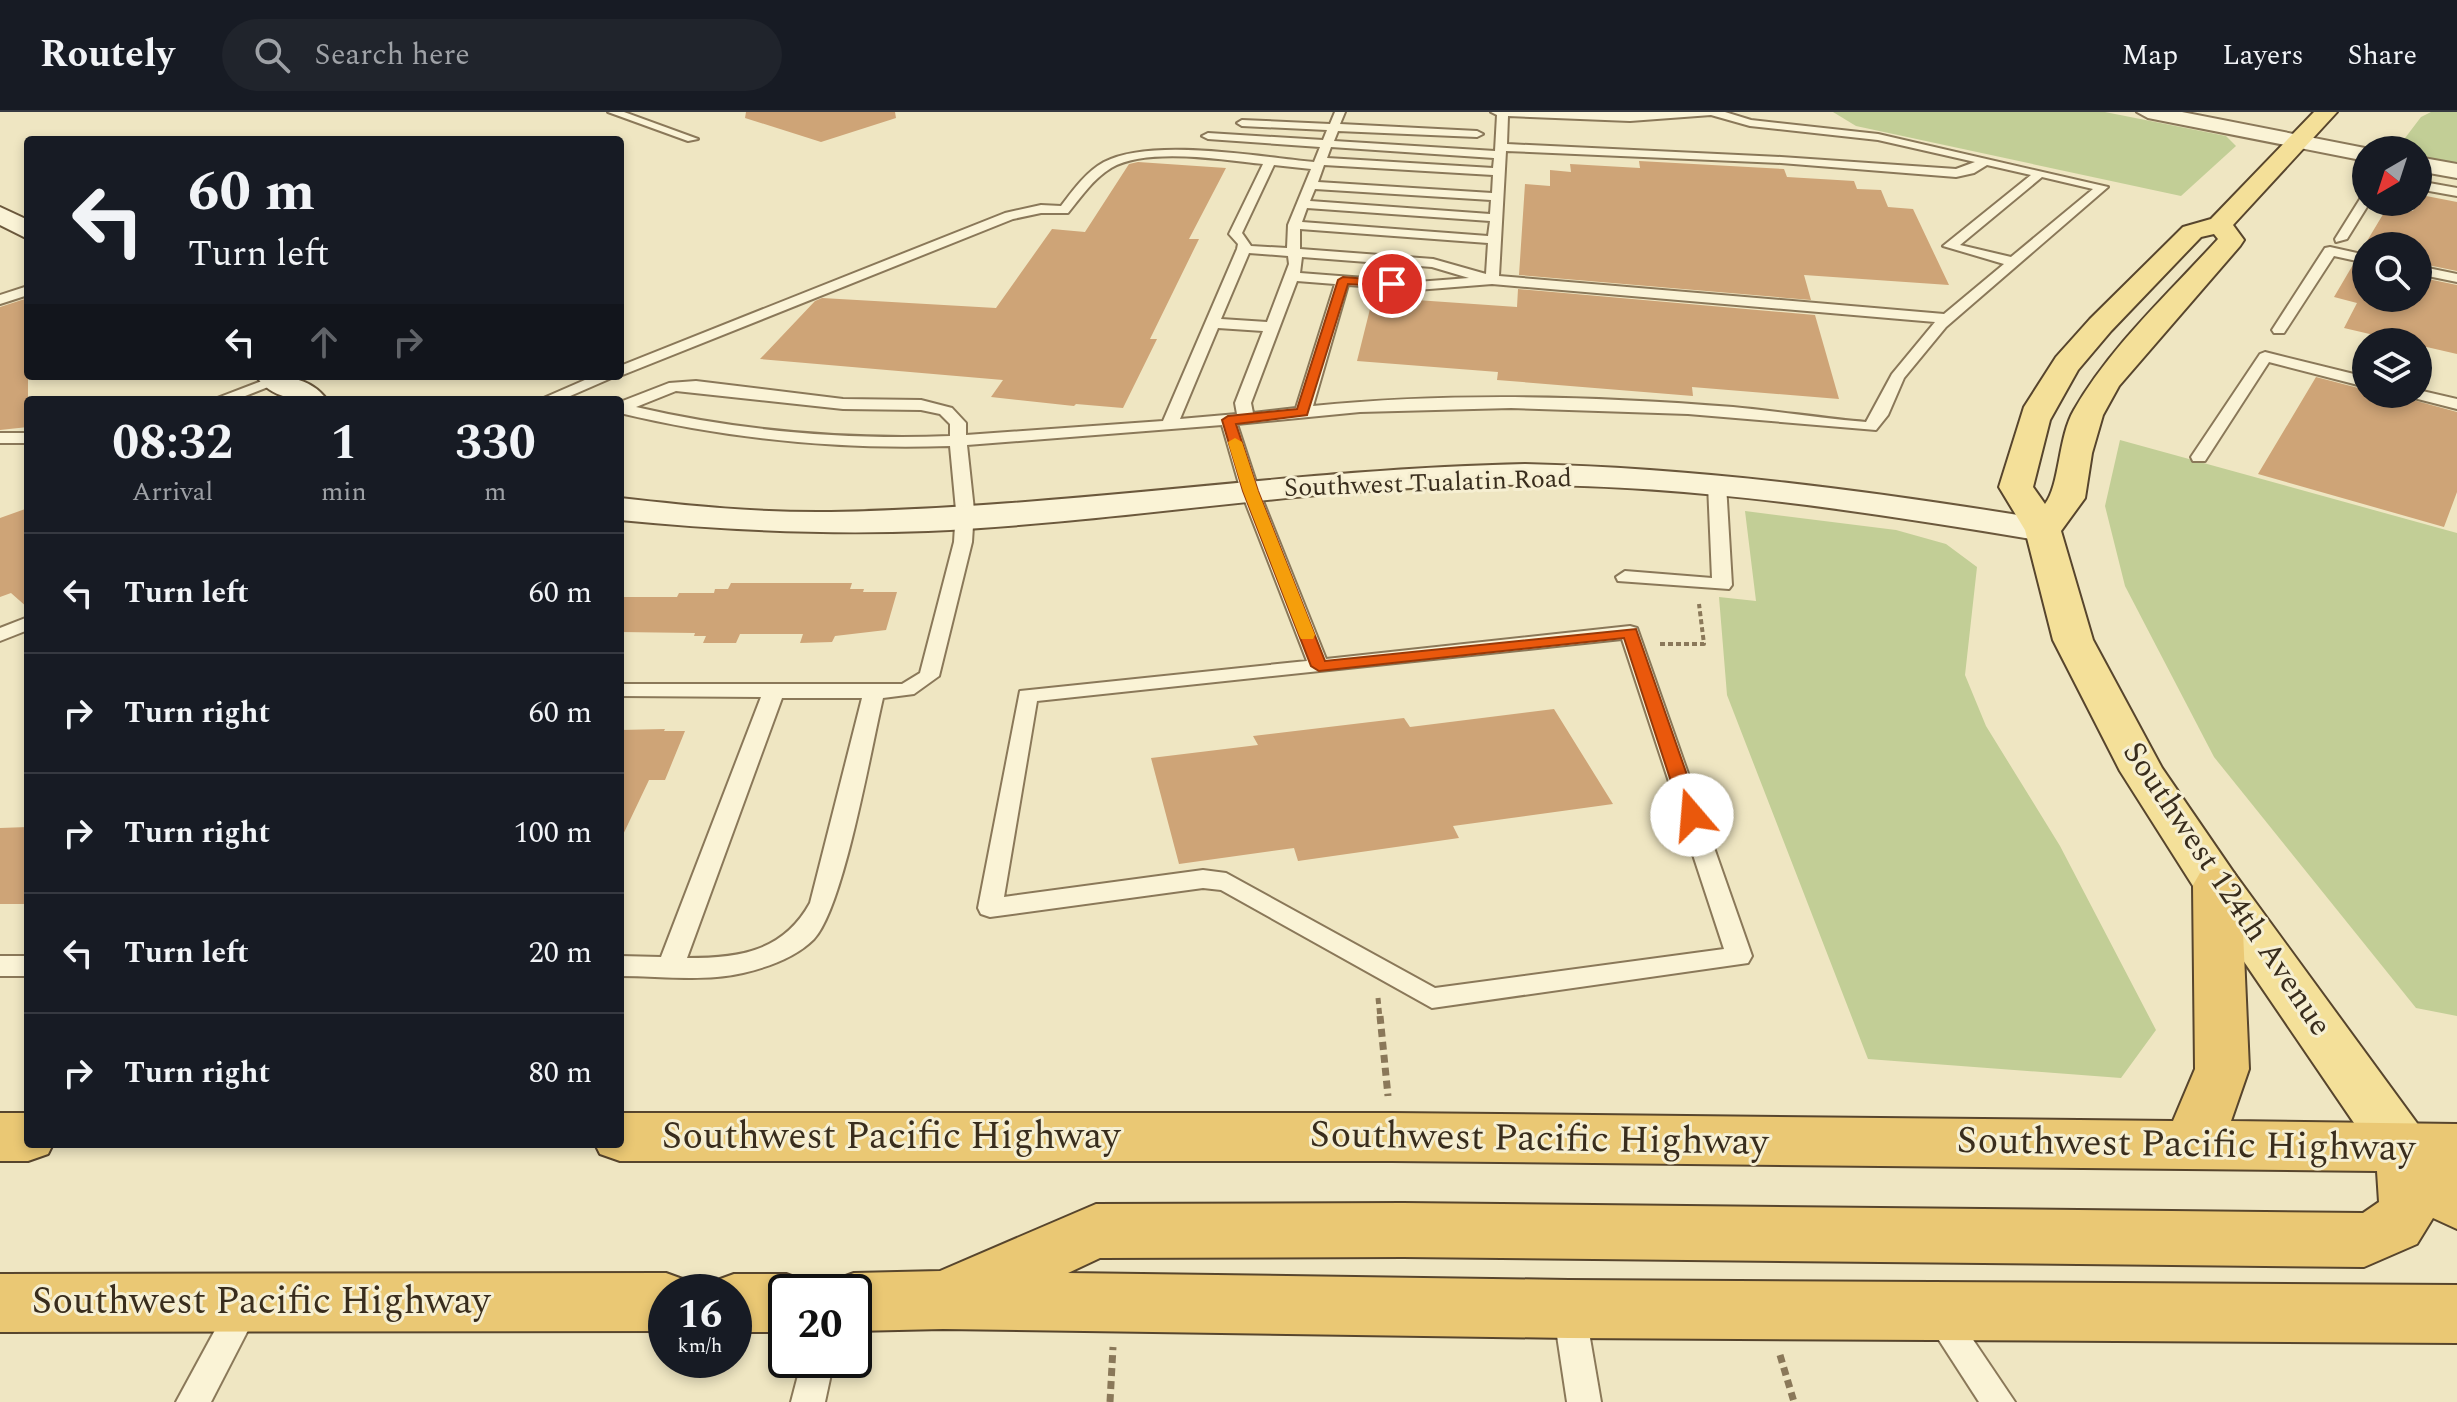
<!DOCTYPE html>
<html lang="en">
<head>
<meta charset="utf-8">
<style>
	:root { --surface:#171b24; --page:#20242c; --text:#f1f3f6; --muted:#9ea1a6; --line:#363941 }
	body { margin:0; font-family:Spectral,serif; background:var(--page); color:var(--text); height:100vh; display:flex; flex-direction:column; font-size:30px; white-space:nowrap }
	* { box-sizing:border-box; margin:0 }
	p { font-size:26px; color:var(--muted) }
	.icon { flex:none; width:44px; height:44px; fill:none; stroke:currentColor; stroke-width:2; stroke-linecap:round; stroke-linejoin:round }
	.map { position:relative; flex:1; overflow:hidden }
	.details { position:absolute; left:24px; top:284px; width:600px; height:752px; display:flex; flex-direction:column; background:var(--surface); border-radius:8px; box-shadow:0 4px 12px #0003 }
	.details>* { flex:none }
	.top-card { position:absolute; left:24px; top:24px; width:600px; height:244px; border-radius:8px; box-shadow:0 4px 12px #0003; background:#171b24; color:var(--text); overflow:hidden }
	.needle { width:52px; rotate:219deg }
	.fabs { position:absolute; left:2352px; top:24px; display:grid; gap:16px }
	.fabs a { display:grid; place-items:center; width:80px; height:80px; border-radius:50%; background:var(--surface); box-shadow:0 4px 12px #0003; font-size:40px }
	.speed { position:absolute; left:648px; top:1162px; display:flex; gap:16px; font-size:40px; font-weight:700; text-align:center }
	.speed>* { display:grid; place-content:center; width:104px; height:104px; border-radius:50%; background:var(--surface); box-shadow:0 4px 12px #0003; line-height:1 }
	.speed small { font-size:20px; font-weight:400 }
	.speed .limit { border:4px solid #111; border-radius:12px; background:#fff; color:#111 }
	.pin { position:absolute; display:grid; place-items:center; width:68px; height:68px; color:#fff; margin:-34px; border:4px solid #fff; border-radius:50%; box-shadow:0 2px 8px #0007 }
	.me { position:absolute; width:88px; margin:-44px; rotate:342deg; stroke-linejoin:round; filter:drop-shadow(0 0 6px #0008) }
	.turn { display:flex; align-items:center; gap:28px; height:168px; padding:0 32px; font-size:36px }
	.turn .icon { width:104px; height:104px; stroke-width:2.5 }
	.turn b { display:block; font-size:56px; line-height:68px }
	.lanes { display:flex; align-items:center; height:76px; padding:0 32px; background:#0003; justify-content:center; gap:40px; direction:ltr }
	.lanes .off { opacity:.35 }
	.eta { display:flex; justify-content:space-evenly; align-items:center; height:136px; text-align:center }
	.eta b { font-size:48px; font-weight:700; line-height:56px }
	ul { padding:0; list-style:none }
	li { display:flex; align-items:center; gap:24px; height:120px; padding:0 32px; border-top:2px solid var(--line) }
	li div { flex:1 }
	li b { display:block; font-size:30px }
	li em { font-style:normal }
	header { display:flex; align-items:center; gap:48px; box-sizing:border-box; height:112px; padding:0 40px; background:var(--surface); border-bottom:2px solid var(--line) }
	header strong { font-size:38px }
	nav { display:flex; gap:44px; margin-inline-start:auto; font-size:28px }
	.search { width:560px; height:72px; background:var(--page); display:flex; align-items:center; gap:20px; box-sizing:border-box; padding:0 28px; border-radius:44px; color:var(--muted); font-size:30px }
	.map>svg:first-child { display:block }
</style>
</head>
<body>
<header>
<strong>Routely</strong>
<div class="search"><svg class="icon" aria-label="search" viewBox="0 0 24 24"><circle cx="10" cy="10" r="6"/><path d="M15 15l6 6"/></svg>Search here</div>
<nav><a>Map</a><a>Layers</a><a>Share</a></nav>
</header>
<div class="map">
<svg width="2457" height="1290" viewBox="0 0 2457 1290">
	<rect width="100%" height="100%" fill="#efe6c2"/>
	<g fill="#c2ce96">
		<path d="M1833,0H2105L2226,24L2236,34L2181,84L1856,14Z"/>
		<path d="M2431,0H2457V51L2418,44V38H2396L2421,5Z"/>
		<path d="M2120,328L2457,421V904L2416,896L2214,645L2125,474L2105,394Z"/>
		<path d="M1745,399L1896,418L1946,432L1977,455L1965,563L1986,614L2060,734L2156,918L2121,966L1868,947L1727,583L1719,485L1756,489Z"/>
	</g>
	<g fill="#cea477">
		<path d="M746,0H895L896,6L821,30L745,6Z"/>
		<path d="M1639,49L1784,57L1787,65L1854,69L1857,77L1881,78L1888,95L1913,97L1949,173L1804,163L1811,188L1519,163L1525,72L1550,74V58L1571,60L1570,52L1640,56Z"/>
		<path d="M1138,50L1226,56L1189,127H1199L1150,227H1157L1123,296L1076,292L1074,294L991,285L1003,268L760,247L815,189L822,186L996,196L1052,117L1085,120L1129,52Z"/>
		<path d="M2421,83L2457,90V159L2418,151V134H2366V140L2361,139L2388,94L2413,99Z"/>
		<path d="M2354,151L2366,154V186H2418V165L2457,173V242L2418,233V230H2404L2344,216L2357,191L2334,185Z"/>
		<path d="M1518,177L1815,203L1839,287L1692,275L1693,284L1497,268L1498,260L1357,249L1373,185L1517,195Z"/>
		<path d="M28,186V315L0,318V195Z"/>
		<path d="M2316,265L2366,278V282H2391L2457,300V380L2444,415L2258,362Z"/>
		<path d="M28,396V496L11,481L0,485V406Z"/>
		<path d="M731,471H852L850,477H864L863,480H897L886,518L835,524L832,530L800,531L803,522H740L736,531H703L706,524H694L695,521L620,520V485H677L679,481H714L715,477H728Z"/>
		<path d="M1554,597L1613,692L1453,714L1459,726L1298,749L1294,736L1179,752L1151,646L1258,633L1253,624L1404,606L1410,615Z"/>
		<path d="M665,617L664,619H685L665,668H649L620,729V618Z"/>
		<path d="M28,715V792H0V716Z"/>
	</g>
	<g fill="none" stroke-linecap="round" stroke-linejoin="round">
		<g stroke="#8a7859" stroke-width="4">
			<g id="service">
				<path d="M608,0H624L698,27L688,29Z"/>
				<path d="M1335,0H1345L1340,12L1477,19L1483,22L1477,25L1338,19L1334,29L1495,39L1497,3L1491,0H1725L1751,8L1878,22L2108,75L1946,215L1904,266L1888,303L1876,318L1688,302L1511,296L1360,300L1237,312L1259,379L1326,547L1630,514L1637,516L1752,844L1748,851L1432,896L1221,778L1203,776L990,805L981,802L978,796L1020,579L1307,549L1241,379L1222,313L967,333L974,398L972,430L939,564L914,582L883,586C871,636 844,795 814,827C795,846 768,855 743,861C703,870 660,864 620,864V844L661,845L761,585L620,584V572H902L920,561L954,430L956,398L950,334C838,338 729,327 620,301V290L669,271L696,269L843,287L921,288L952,296L966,311V323L1163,309L1237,137L1238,132L1229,122L1263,52C1222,48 1148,35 1111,56C1093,67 1081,85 1068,101H1041L1013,107L625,262L620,264V254L1005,101L1041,93L1061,94C1073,78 1086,60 1104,50C1152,25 1260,45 1314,50L1320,35L1208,27L1202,24L1208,21L1323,28L1327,18L1242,14L1237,11L1242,8L1330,12ZM1711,3L1750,14L1878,28L1975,50L1956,57L1781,45L1507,32L1508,4L1630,9ZM1331,35L1494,46L1493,56L1327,46ZM1506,39L1781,51L1956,65L1974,61L1987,53L2031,63L1943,134L2004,152L1944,202L1499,164ZM1274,53L1311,57L1288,113L1287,136L1251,134L1242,121ZM1324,53L1493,63L1492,81L1318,70ZM2042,65L2093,77L2011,145L1960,133ZM1315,77L1491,88L1490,102L1310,89ZM1307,96L1490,109L1488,124L1302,110ZM1300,117L1488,131L1486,162L1433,147L1300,137ZM1249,141L1288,144L1289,152L1267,210L1221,207ZM1302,145L1432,155L1469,166L1417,170L1300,161ZM1297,169L1335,172L1296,296L1253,301L1251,291ZM1492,172L1935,210L1892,262L1866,310C1821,306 1777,299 1733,295C1594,284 1451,280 1313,294L1348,173L1417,178ZM1218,216L1263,219L1235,291L1237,302L1180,307ZM676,279L843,297L921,298L940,302L950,312V324C843,328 740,319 636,295ZM1622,527L1724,837L1435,876L1226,761L1203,758L1004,785L1037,589ZM782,586H862L810,791C783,840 739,846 687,846Z"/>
				<path d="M2418,69L2457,76V84L2418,77Z"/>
				<path d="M2366,83V90H2370L2347,127L2336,130L2335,127L2360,87Z"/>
				<path d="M2330,135L2366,143V151L2334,144L2284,221H2274L2272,218L2325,136Z"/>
				<path d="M2418,154L2457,162V170L2418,162Z"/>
				<path d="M28,174V183L0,192V183Z"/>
				<path d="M2265,240L2366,265V275L2269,250L2205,349H2193L2191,345L2260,242Z"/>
				<path d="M275,264L286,268L235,288H212Z"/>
				<path d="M594,264H616L561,288H539Z"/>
				<path d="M2418,278L2457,287V297L2410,285L2408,282H2418Z"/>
				<rect x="0" y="321" width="28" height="10"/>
				<path d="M1717,367L1726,372L1732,473L1729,477L1618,469L1616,465L1625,459L1712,466L1708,372Z"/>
				<path d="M28,505V518L0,529V516Z"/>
				<rect x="0" y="844" width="28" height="20"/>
				<path d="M244,1180L255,1185L260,1195L211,1290H176L233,1185Z"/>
				<path d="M1569,1182L1580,1187L1585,1197L1601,1290H1567L1553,1197L1558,1187Z"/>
				<path d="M1940,1190L1951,1195L2015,1290H1979L1924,1205L1929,1195Z"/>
				<path d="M802,1248H834L825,1290H791Z"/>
			</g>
		</g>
		<g stroke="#8a7859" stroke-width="4">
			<g id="tertiary">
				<path d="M2137,0H2182L2375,38H2366V49L2148,6Z"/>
				<path d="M2418,45L2457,52V66L2418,59Z"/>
			</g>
		</g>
		<g stroke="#6b583c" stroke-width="4">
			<g id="secondary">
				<path d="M0,95L28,108V127L0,113Z"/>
				<path d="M256,264C282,264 310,264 327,288C300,288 273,289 256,264Z"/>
				<path d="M1525,352C1699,356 1871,379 2043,407L2056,410L2061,418L2056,426L2043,429C1847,396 1650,366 1451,374C1276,381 1103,411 928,419C824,423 723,418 620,408V386C690,394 760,401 831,400C1063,396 1293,357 1525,352Z"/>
			</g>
		</g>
		<g stroke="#57452d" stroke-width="4">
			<path id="primary" d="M2314,0H2337L2233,113L2244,128L2240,134L2119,274L2103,303L2092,341L2085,386L2061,419L2093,528L2162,656L2234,761L2422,1018L2431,1035L2422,1052L2402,1059L2382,1052L2200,785L2120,659L2053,528L2025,418L1999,375L2024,295L2056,245L2090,207L2183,115L2211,107ZM2214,122L2218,127C2168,182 2110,235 2074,298C2058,325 2060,373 2045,392L2033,375L2050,308L2078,258L2111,219L2201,125Z"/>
		</g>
		<g stroke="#57452d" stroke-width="4">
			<g id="trunk">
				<path d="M2217,756L2234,761L2241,773L2249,957L2231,1009L2457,1012V1117L2433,1106L2417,1132L2364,1155L1403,1145L1100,1146L1068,1161L1569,1168L2457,1173V1231L1569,1226L943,1217L854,1219V1180H827L832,1169L854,1161L940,1159L1096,1092L1403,1091L2363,1101L2379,1090L2377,1059L1392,1049H620L600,1042L595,1032H620V1001H1392L2173,1009L2195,957L2193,773L2200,761Z"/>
				<path d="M0,1001H28V1032H53L48,1042L28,1049H0Z"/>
				<path d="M666,1161L688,1169L693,1180H666V1219L0,1220V1162Z"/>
				<path d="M734,1162H786L808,1170L813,1180H786V1220H734V1180H707L712,1170Z"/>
			</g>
		</g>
		<path stroke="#8a7859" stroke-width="4" stroke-dasharray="5 3" stroke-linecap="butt" d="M1660,532H1704L1699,492"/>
		<path stroke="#8a7859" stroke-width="5" stroke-dasharray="6 4" stroke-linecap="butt" d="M1378,886L1380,906"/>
		<g stroke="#8a7859" stroke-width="7" stroke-dasharray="8 5" stroke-linecap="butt">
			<path d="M1380,904L1388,984"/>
			<path d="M1780,1243L1794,1290"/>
			<path d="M1110,1290L1113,1235"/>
		</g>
		<use href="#service" fill="#faf3d6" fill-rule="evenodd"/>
		<use href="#tertiary" fill="#faf3d6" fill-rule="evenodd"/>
		<use href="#secondary" fill="#faf3d6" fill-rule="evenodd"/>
		<use href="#primary" fill="#f4e099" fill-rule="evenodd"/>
		<use href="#trunk" fill="#eac874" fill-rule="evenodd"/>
	</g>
	<path fill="#ea580c" stroke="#983908" stroke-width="2" d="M1343,165L1392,169L1398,172L1392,175L1348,172L1307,303L1236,312L1258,379L1325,549L1636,517L1701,703L1699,708L1692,710L1682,703L1624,526L1319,559L1311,554L1243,379L1222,308L1228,304L1297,297L1338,168Z"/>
	<path fill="#f59e0b" d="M1235,326L1242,330L1258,379L1315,523L1313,527H1301L1299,523L1243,379L1228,330Z"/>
	<g text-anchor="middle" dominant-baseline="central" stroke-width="6" stroke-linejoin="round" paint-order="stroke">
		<g font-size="26" fill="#392d1d" stroke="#f6efd2">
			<text transform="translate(1428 371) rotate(-2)">Southwest Tualatin Road</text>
		</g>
		<g font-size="32" fill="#392d1d" stroke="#f6efd2">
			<text transform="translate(2227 777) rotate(56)">Southwest 124th Avenue</text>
		</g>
		<g font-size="38" fill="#392d1d" stroke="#f6efd2">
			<text x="891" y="1025">Southwest Pacific Highway</text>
			<text transform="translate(1539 1027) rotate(1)">Southwest Pacific Highway</text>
			<text transform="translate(2186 1033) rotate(1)">Southwest Pacific Highway</text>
			<text x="261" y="1190">Southwest Pacific Highway</text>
		</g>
	</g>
</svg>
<div class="fabs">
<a><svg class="needle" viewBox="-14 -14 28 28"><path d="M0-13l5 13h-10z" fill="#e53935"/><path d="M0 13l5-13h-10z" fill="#9ea1a6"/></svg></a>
<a><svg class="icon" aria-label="search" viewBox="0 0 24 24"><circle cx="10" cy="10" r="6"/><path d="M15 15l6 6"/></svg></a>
<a><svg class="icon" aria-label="layers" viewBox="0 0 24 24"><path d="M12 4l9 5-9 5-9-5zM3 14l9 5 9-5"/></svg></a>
</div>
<div class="speed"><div>16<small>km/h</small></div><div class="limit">20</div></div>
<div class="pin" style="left:1392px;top:172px;background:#d93025"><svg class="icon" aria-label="arrive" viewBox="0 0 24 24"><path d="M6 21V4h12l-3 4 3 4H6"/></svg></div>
<svg class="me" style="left:1692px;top:703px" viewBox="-20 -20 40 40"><circle r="19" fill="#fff"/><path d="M0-13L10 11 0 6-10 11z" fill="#ea580c"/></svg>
<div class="top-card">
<div class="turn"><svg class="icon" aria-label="left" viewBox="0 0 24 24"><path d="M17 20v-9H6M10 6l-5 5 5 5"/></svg><div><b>60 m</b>Turn left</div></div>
<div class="lanes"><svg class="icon" aria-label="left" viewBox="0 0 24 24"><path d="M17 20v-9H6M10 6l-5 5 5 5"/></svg><svg class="icon off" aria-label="ahead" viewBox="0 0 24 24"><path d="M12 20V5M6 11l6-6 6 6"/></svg><svg class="icon off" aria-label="right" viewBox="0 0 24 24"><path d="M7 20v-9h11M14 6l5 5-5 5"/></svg></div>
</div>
<section class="details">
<div class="eta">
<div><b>08:32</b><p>Arrival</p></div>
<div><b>1</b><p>min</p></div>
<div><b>330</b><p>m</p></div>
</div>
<ul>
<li><svg class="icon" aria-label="left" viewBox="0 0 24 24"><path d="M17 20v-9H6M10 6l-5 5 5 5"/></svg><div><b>Turn left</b></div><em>60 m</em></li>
<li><svg class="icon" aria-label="right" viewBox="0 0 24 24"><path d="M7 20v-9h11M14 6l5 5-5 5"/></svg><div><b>Turn right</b></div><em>60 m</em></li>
<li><svg class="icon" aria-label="right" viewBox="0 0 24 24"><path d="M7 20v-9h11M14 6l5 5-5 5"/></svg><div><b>Turn right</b></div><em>100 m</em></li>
<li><svg class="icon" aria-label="left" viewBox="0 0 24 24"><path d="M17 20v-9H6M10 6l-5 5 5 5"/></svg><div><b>Turn left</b></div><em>20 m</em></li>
<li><svg class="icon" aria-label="right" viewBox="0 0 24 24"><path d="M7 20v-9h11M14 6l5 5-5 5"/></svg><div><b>Turn right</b></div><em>80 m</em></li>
</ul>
</section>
</div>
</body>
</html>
